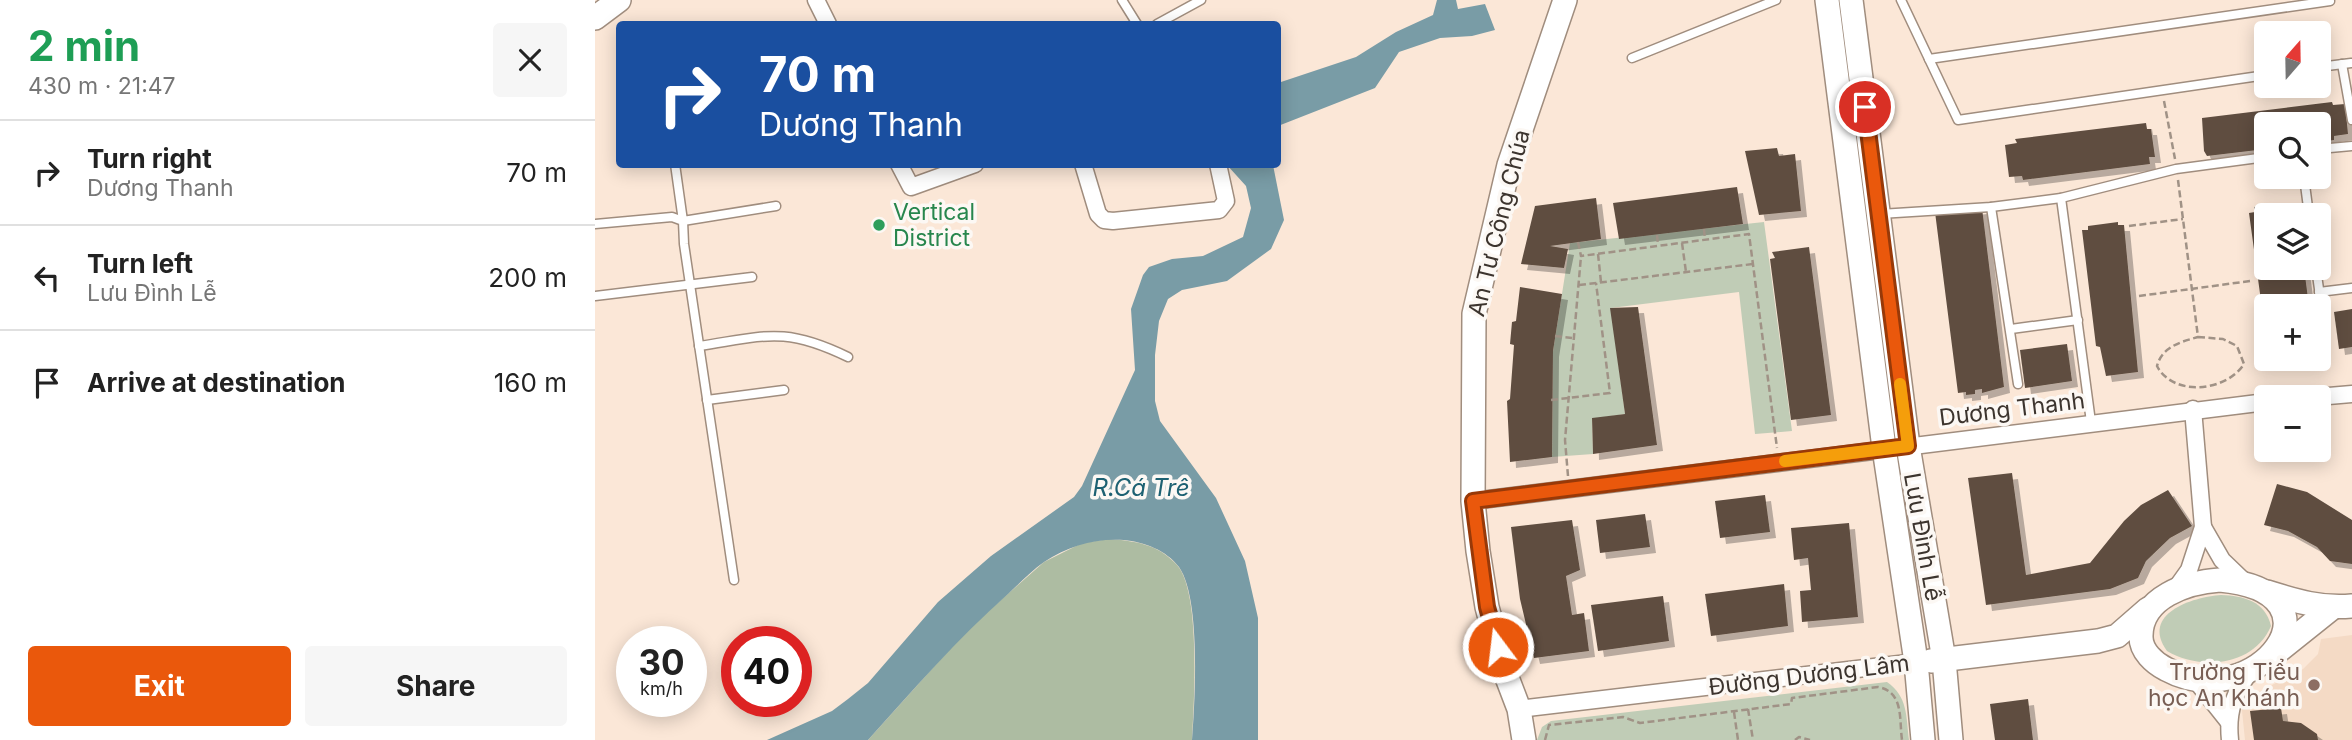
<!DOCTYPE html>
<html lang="en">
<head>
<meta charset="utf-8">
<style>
	:root { --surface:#fff; --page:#f6f6f6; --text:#222; --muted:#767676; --line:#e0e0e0; --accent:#ea580c }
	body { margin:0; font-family:Inter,sans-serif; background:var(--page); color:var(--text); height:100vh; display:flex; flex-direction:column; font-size:26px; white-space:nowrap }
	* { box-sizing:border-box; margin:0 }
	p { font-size:23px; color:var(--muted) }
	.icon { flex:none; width:38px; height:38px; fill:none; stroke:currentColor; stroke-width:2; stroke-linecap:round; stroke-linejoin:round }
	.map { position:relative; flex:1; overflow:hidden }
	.details { display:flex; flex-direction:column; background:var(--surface); width:595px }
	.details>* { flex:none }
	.top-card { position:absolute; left:21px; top:21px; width:665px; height:147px; border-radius:7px; box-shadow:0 4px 18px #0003; background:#1a4fa0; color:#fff; overflow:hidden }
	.needle { width:46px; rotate:20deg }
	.buttons { position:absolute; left:1659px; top:21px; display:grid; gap:14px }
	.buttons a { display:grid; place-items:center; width:77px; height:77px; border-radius:7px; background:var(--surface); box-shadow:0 4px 18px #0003; font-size:35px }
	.speed { position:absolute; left:21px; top:626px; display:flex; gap:14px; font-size:35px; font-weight:700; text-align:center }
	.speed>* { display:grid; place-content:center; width:91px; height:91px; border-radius:50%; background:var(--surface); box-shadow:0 4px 18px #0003; line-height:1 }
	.speed small { font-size:18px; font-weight:400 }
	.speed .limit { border:10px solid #d22; background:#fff; color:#111 }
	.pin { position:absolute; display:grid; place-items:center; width:60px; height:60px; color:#fff; margin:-30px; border:4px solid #fff; border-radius:50%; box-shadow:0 2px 7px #0007 }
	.me { position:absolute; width:77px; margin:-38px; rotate:345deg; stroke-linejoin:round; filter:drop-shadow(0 0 5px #0008) }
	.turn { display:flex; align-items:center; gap:24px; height:147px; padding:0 28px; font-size:32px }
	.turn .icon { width:91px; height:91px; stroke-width:2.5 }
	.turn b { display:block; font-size:49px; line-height:60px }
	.round { display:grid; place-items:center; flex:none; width:74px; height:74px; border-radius:7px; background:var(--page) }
	.headline { display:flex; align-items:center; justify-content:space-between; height:119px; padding:0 28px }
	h1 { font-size:42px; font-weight:700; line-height:52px; color:#1e9e55 }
	.button { display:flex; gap:14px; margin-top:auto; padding:14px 28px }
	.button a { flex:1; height:80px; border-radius:7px; background:var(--accent); color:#fff; font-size:28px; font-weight:700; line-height:80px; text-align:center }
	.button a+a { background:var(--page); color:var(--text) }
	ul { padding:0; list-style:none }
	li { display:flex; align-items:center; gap:21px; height:105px; padding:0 28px; border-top:2px solid var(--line) }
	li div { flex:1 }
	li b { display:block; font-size:26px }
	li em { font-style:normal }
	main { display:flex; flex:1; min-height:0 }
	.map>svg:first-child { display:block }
</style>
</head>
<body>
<main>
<section class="details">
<div class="headline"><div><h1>2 min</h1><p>430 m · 21:47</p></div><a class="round"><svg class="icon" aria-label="close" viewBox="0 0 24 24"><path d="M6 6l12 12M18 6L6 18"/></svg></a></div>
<ul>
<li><svg class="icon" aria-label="right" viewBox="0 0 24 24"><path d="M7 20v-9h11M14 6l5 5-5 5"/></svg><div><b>Turn right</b><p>Dương Thanh</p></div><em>70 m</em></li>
<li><svg class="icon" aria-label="left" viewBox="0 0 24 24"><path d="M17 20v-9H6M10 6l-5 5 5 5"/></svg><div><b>Turn left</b><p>Lưu Đình Lễ</p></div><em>200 m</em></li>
<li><svg class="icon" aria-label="arrive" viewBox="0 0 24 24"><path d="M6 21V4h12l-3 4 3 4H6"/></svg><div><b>Arrive at destination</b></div><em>160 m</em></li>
</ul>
<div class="button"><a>Exit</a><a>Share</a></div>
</section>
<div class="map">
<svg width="1757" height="740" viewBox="0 0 1757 740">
	<defs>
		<filter id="shadow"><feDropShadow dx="6" dy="6" stdDeviation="0" flood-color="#0004"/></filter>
	</defs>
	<rect width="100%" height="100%" fill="#fbe7d7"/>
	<path fill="#f4dac5" d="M1757,635V740H1650L1646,701L1708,669L1723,654L1726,639Z"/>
	<g fill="#c0ccb6">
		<path d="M1169,222L1197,431L1160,434L1144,292L1016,308L1030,414L997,419L998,454L957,457L958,351L975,243Z"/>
		<path d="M1626,595C1649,596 1670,601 1676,626C1659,666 1606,671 1572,651C1545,614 1597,597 1626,595Z"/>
		<path d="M1292,682C1313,697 1311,716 1314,740H942L947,727L956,721Z"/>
	</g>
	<path fill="#adbca2" d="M514,539C540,541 563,544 582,565C606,592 599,703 597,740H273L372,630L449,562L487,543Z"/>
	<g fill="#799ca6">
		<path d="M842,0H861L863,9L890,4L900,30L877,36L845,38L804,52L780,88L683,126V83L761,57L801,32L838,15Z"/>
		<path d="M632,165H678L689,220L676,249L632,281L587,290L573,299L564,321L560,355V401L565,421L621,498L650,561L663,618V740H597C600,701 606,598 584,567C571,550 549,542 529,540C500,538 473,546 449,562C436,571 424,584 413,594C362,639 318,690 273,740H172L237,711L253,699L273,683L343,602L396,556L479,497L487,486L540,370L536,309L548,275L554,267L577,259L608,256L648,237L656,208L651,186Z"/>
	</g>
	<g fill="#5f4e41" filter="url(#shadow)">
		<path d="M1737,102L1738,105L1750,104L1753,134L1739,136V140L1724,142V124H1671V149L1612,156L1609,151L1607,118Z"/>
		<path d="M1551,123L1552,129H1556L1560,157H1554L1555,164L1428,180L1427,176L1414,177L1410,145L1422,143L1420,139Z"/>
		<path d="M1182,148L1184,156L1200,154L1206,211L1164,215L1150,151Z"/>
		<path d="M1142,187L1148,224L1024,239L1018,203Z"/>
		<path d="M1001,198L1006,239L955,246L973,249L969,268L926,264L940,206Z"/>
		<path d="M1691,203V207L1700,206L1702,215H1671V268H1709L1714,306H1671L1670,330L1654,213L1660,212L1659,207Z"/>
		<path d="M1387,208L1409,387L1387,393V389L1380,390V394L1371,395V392L1363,393L1340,212Z"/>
		<path d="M1523,222V225H1529L1543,372L1511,376L1505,347L1501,346L1487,230H1493V226Z"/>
		<path d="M1214,247L1236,415L1196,420L1175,259L1180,258L1177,252Z"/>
		<path d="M925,287L967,294L958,351L957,457L915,462L912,401L915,399L919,345L915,344L917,322L921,321Z"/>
		<path d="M1043,307L1062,445L998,454L997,418L1030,414L1015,308Z"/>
		<path d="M1757,309V347L1744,349L1739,312Z"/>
		<path d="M1472,344L1477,381L1430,388L1425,350Z"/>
		<path d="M1417,473L1431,575L1495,563L1529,521L1546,505L1573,490L1597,526L1575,538L1551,561L1543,578L1515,589L1391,605L1373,478Z"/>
		<path d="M1682,484L1712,492L1757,520V564L1735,561L1722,547L1693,531L1669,525Z"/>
		<path d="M1170,495L1175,532L1125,538L1120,501Z"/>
		<path d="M1050,514L1055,547L1005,553L1001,520Z"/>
		<path d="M977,520L985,570L971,576L977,615L989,613L994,651L939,658L925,599L916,527Z"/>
		<path d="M1254,523L1263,617L1207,622L1205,591L1216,590L1213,558L1199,560L1196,528Z"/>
		<path d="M1189,584L1193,626L1116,636L1110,594Z"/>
		<path d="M1068,596L1074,641L1003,651L996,605Z"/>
		<path d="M1433,699L1438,740H1400L1395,704Z"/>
		<path d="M1686,708L1688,721L1706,723L1722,734L1723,740H1659L1655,711Z"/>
	</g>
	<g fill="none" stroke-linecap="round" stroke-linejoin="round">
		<g stroke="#a08d7e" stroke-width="11">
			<g id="lane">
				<path d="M527,0L542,24"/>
				<path d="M1306,0L1363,120L1671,75"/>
				<path d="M562,24L606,0"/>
				<path d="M1037,58L1181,0"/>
				<path d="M1334,59L1735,1"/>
				<path d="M1747,64L1757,120"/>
				<path d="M1724,67L1756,63"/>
				<path d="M1724,149L1757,146"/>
				<path d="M80,164L88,221L181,206"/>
				<path d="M1709,177L1714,215"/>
				<path d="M1466,198L1496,422"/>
				<path d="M1396,207L1423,384"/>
				<path d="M1285,214L1396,207L1466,198L1581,169L1671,157"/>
				<path d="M0,224L77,217L88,221L89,244L139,580"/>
				<path d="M1721,268L1729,324"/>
				<path d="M1724,292L1757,288"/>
				<path d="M0,296L157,277"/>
				<path d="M1416,329L1483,320"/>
				<path d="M104,346C171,336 189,326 253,357"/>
				<path d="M112,400L189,390"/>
			</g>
		</g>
		<g stroke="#a08d7e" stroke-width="19">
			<g id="street">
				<path d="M221,0L233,24"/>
				<path d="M304,164L316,187L380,164"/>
				<path d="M488,164L503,214L509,220L518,221L624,210L631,201L623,164"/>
				<path d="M1722,397L1757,394"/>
				<path d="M878,501L1671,402"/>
				<path d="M1608,527L1627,560L1652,584"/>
				<path d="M1579,591L1594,570L1608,527L1598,409"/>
				<path d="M1598,677L1633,721"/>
				<path d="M924,709L1321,662"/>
				<path d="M1635,740C1632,712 1639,690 1658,669"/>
			</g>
		</g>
		<g stroke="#a08d7e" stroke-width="26">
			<g id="secondary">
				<path d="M1232,0L1289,448L1321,662L1328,740"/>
				<path d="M1256,0L1313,446L1349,660L1356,740"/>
				<path d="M0,18L24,0"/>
				<path d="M1625,580C1757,592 1662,718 1571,669C1559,663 1546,651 1546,637C1545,597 1593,582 1625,580Z"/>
				<path d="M1672,592C1701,601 1726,609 1757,606"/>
				<path d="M1682,652L1737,608"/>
				<path d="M1336,661L1503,641L1522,636L1553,609"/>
				<path d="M929,740L924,709L908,667L892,607L883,551L878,501L879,314L914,165L970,0"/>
			</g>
		</g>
		<g stroke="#a09286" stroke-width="2.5" stroke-dasharray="7 3.5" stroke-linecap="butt">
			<path d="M1569,101L1580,159"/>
			<path d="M1583,180L1603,337"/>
			<path d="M1534,226L1588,219"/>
			<path d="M1109,229L1110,240"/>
			<path d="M1062,235L1063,245"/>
			<path d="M983,242L986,256L1154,234L1182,448"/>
			<path d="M1087,243L1091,272"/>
			<path d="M1003,254L1006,282"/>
			<path d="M984,285L1158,264"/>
			<path d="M1544,296L1655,281"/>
			<path d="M960,336L977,338"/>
			<path d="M1603,337L1628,339L1642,346L1649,364C1631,392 1578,397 1562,366C1567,347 1585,342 1603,337Z"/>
			<path d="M956,400L1015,393L1001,283"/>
			<path d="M973,476L970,440L986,256"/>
			<path d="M1153,709L1158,740"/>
			<path d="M1139,712L1143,740"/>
			<path d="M950,740L954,725L1028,717L1045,723L1196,704L1197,698L1283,687C1309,692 1304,718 1307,740"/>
			<path d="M1200,740L1204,737L1215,740"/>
		</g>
		<use href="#lane" stroke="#fff" stroke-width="8"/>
		<use href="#street" stroke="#fff" stroke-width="16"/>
		<use href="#secondary" stroke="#fff" stroke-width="23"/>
	</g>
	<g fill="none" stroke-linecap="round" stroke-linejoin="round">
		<g stroke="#983908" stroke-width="18">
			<path id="route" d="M903,647L892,607L878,501L1313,446L1270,107"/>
		</g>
		<use href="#route" stroke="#ea580c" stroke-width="12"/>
		<path stroke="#f59e0b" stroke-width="12" d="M1190,461L1313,446L1305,384"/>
	</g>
	<circle fill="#2e9e5b" stroke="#fcf8f4" stroke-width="2.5" cx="284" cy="225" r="7"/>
	<circle fill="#8d6e63" stroke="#fcf8f4" stroke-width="2.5" cx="1719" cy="685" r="7"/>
	<g text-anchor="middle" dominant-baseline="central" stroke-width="7" stroke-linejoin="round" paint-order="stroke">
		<g font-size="23" fill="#27864d" stroke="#fcf8f4" text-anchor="start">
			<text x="298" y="212">Vertical<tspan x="298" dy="26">District</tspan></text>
		</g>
		<g font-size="23" fill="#3c342e" stroke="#fcf8f4">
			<text transform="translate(904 223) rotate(-76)">An Tư Công Chúa</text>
			<text transform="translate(1417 409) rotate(-7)">Dương Thanh</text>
			<text transform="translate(1328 537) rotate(80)">Lưu Đình Lễ</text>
			<text transform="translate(1214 675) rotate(-7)">Đường Dương Lâm</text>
		</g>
		<g font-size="23" fill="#785e54" stroke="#fcf8f4" text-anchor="end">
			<text x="1705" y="672">Trường Tiểu<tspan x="1705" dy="26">học An Khánh</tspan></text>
		</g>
		<g font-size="24" font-style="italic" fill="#1d6172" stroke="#fcf8f4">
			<text x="546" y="487">R.Cá Trê</text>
		</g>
	</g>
</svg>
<div class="buttons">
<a><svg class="needle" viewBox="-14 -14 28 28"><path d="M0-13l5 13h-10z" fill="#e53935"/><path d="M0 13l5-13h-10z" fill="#767676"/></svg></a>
<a><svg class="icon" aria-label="search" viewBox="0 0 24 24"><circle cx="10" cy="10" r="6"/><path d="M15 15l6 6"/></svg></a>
<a><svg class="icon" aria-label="layers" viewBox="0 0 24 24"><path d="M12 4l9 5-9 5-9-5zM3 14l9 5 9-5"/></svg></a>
<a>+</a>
<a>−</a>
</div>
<div class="speed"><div>30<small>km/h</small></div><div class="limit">40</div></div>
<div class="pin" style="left:1270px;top:107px;background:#d93025"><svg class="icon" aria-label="arrive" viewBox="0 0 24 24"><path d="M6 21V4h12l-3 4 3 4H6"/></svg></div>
<svg class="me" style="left:903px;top:647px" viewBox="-20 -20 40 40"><circle r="17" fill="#ea580c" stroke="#fff" stroke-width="3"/><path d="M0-11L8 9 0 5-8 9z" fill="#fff"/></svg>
<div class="top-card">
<div class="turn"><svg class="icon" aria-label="right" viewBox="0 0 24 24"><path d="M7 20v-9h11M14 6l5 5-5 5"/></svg><div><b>70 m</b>Dương Thanh</div></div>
</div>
</div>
</main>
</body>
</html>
